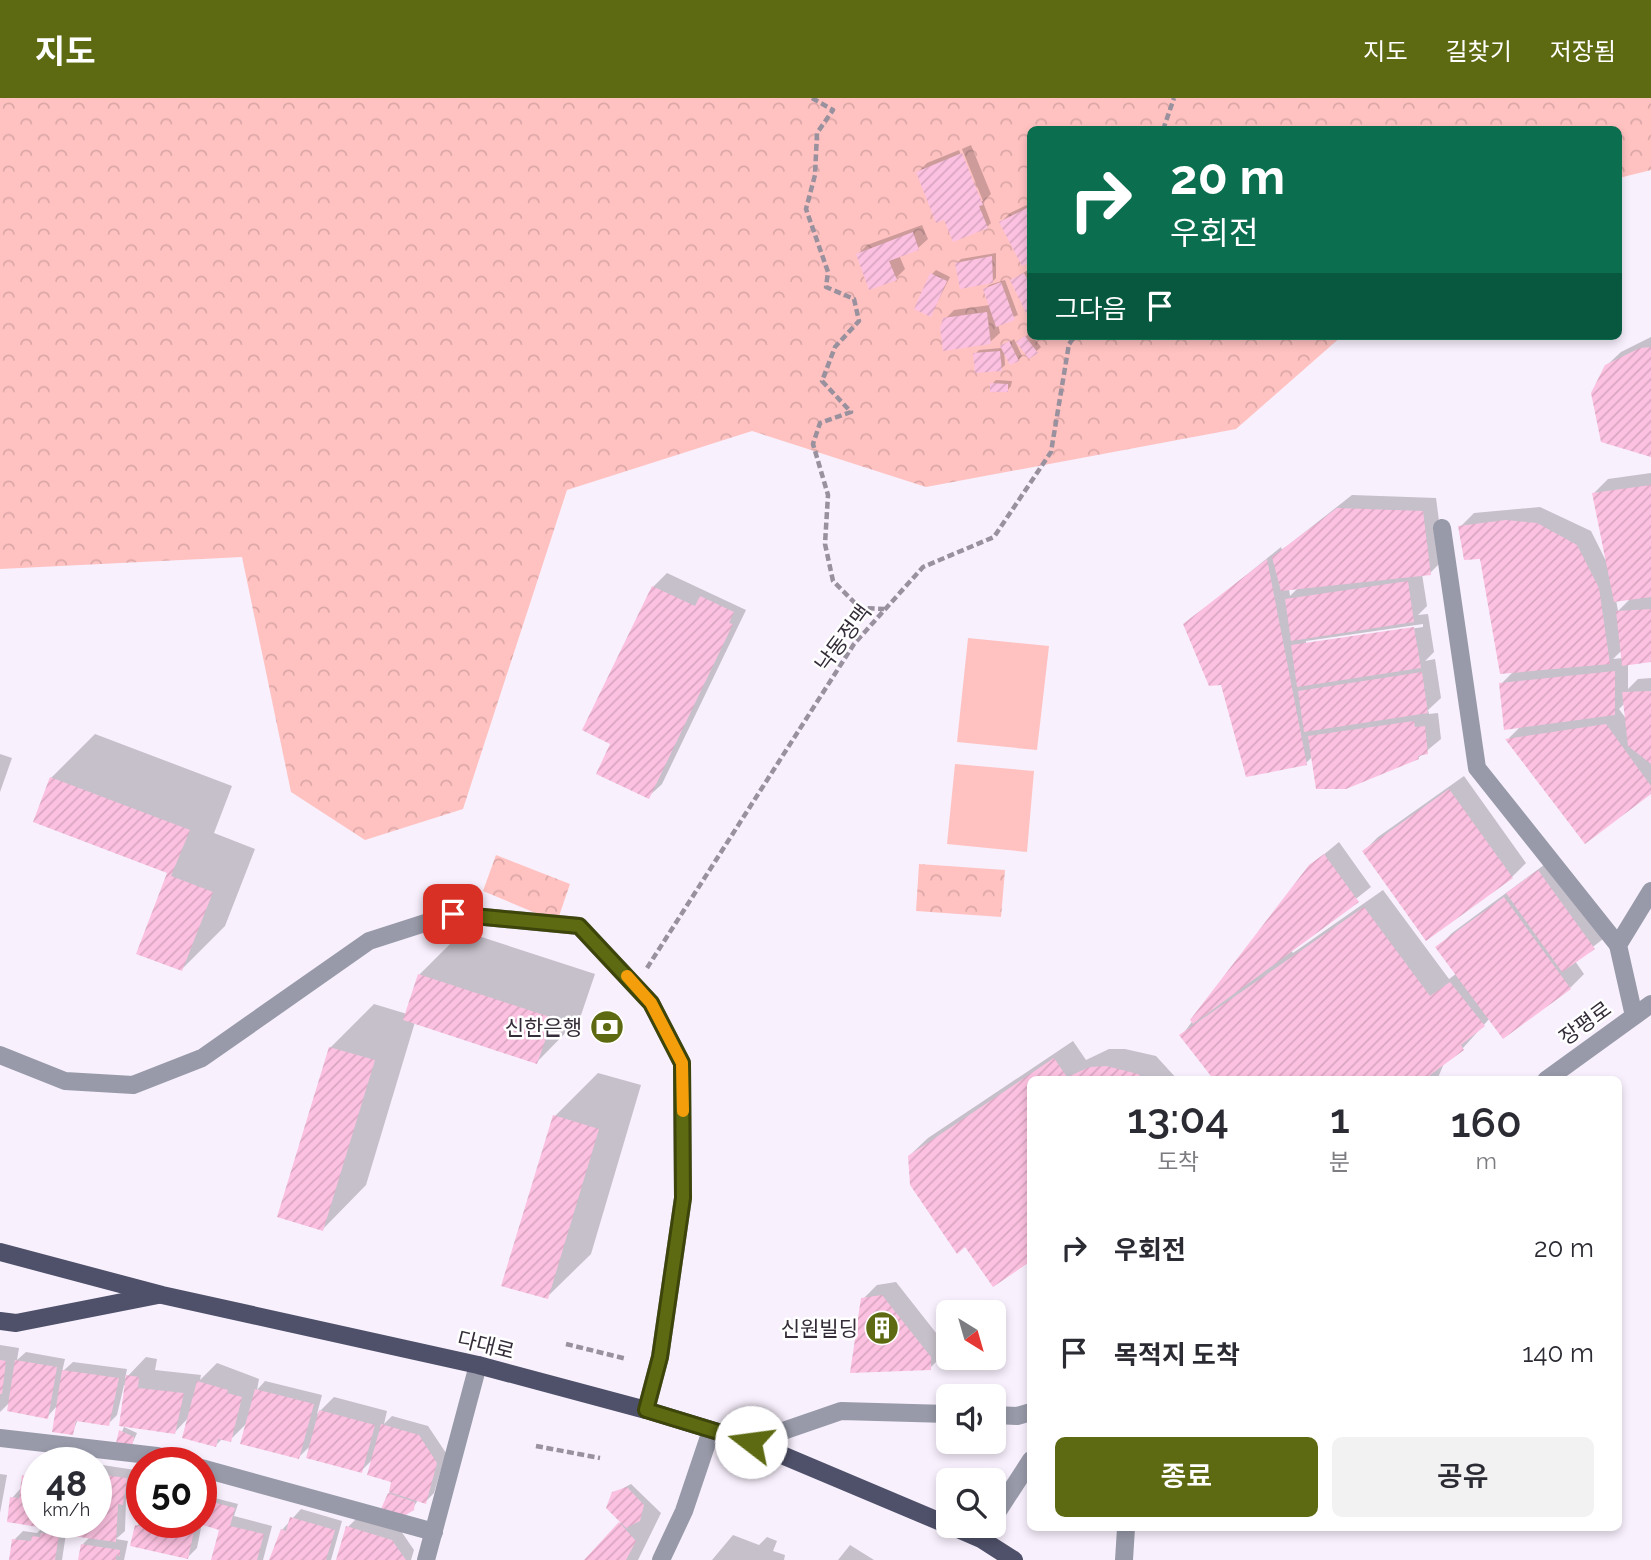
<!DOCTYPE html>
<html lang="ko">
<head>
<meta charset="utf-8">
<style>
	:root { --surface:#fff; --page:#f2f2f3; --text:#2b2b33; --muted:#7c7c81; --accent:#5e6a11 }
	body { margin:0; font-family:Raleway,"Noto Sans KR",sans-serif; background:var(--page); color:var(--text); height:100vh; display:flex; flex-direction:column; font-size:26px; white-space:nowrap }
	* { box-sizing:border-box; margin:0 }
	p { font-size:23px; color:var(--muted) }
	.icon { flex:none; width:38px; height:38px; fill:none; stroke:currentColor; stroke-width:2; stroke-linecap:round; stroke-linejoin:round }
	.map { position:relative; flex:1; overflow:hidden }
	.drawer { position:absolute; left:1027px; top:978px; width:595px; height:455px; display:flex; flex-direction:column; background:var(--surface); border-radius:10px; box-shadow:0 4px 10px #0003 }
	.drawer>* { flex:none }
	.guide { position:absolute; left:1027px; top:28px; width:595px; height:214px; border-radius:10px; box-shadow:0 4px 10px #0003; background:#0b6e4f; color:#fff; overflow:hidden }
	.needle { width:46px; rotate:143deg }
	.tools { position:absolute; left:936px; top:1202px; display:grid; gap:14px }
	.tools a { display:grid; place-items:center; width:70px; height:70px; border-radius:10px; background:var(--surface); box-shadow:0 4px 10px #0003; font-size:35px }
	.speed { position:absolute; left:21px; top:1349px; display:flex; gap:14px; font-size:35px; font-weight:700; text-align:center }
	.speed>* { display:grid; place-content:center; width:91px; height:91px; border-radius:50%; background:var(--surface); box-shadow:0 4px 10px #0003; line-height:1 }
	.speed small { font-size:18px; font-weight:400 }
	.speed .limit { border:10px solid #d22; background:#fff; color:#111 }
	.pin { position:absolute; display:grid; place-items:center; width:60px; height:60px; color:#fff; margin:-30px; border-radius:14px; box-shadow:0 4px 10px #0006 }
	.me { position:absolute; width:77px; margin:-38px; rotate:285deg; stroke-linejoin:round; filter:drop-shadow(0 0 5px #0008) }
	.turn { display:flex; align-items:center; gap:24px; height:147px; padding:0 28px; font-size:32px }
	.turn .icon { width:91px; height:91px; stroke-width:2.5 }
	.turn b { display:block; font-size:49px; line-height:60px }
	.then { display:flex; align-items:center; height:66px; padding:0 28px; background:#0003; gap:14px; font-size:26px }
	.eta { display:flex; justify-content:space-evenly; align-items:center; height:119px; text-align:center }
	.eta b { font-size:42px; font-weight:600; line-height:49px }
	.primary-button { display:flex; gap:14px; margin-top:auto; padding:14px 28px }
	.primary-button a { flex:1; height:80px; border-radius:10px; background:var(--accent); color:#fff; font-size:28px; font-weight:600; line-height:80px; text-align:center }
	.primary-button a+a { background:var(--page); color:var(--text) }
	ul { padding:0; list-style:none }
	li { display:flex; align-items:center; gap:21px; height:105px; padding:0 28px }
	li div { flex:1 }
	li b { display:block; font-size:26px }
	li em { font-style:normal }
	header { display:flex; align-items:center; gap:42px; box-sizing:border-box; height:98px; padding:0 35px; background:var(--accent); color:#fff }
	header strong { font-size:33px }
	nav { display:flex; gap:38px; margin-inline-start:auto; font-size:24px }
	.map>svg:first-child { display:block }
</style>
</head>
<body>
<header>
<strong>지도</strong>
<nav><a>지도</a><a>길찾기</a><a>저장됨</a></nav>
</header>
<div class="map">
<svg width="1651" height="1462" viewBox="0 0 1651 1462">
	<defs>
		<pattern id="forest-crowns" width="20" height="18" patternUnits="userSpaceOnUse" patternTransform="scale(1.75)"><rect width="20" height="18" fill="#ffc2c1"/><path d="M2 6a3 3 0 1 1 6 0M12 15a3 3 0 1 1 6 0" fill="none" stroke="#dba7a7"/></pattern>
		<pattern id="building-hatch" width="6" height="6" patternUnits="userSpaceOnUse" patternTransform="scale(1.75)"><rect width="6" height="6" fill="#fcc1e0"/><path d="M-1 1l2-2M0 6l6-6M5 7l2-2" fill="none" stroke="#d9a6c1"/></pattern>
	</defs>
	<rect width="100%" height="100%" fill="#f8f0fd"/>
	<g fill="url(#forest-crowns)">
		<path d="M0,0H1651V72L1619,80V32H1031V238H1342L1236,331L926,389L752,333L567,392L463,711L365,742L291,694L242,459L0,471Z"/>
		<path d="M496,757L570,786L557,824L483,793Z"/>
		<path d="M919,766L1005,772L1001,819L916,813Z"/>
	</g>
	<g fill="#ffc2c1">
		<path d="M968,540L1049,548L1037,652L957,644Z"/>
		<path d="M955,666L1034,673L1027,754L947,746Z"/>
	</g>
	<g fill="#0003" fill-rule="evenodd">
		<path d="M971,47L991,96L983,104L991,125L987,129L945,120L918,74L927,65L959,52L979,103H983L962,51Z"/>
		<path d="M1031,105V162L1001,124L1010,115Z"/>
		<path d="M922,127L928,141L918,150L899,157L905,171L896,180L858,156L867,147Z"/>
		<path d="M996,155V180L989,187L1005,182L1018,217L998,226L1000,235L990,244L945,221L954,212L990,207L985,191L992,184L957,165L961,161Z"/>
		<path d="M936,172L950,179L931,217L932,176Z"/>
		<path d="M1028,172L1031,177V210L1012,182Z"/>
		<path d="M1030,235L1041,249L1030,259L1022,241Z"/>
		<path d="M1651,239V357L1606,268L1621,254Z"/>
		<path d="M1014,241L1022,258L1018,262L1004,252L1005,267L1001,271L975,256L979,252L1001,250Z"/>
		<path d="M996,282L1012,283L1011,288L1007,293L992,286Z"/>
		<path d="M1651,375V562L1628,565V591L1638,581L1651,580V694L1507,642L1521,628L1501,586L1514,573L1481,460L1460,429L1474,415L1540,409L1591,433L1607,465L1594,395L1608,381ZM1631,500L1618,513L1616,502ZM1622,552L1623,560L1613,561ZM1625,605L1627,622L1619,611Z"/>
		<path d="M1352,397L1436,400L1444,461L1430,475L1422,476L1427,508L1418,517L1428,516L1434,554L1425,563L1435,561L1441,600L1428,612L1429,616L1438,615L1441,641L1418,660L1313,658L1306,665L1222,586L1185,527L1281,449L1282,452ZM1298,490L1290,498L1289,491ZM1423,526V529L1306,547V543Z"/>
		<path d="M667,475L746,512L662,686L648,699L613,645L653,489Z"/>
		<path d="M95,636L232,688L214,735L255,751L225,828L182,871L170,774L51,680Z"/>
		<path d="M0,656L12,660L0,694Z"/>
		<path d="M1464,678L1526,765L1512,779L1426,840L1364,753L1378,739Z"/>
		<path d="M1339,744L1371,789L1291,852L1293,855L1383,792L1449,881L1457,875L1438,849L1452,835L1548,764L1603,841L1575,863L1584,876L1570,890L1503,939L1490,920L1463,950L1445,963L1437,982H1216L1182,937L1310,768Z"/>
		<path d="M463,833L595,876L580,920L537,964L415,924L366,1087L323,1131L330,950L374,906L407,916L420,876Z"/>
		<path d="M1073,943L1086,962L1109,951H1125L1156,958L1178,982H1031L909,1058L928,1040Z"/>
		<path d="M598,975L641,987L591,1156L547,1199L555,1018Z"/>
		<path d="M896,1184L944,1245V1256L930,1270L863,1201L877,1187Z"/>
		<path d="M0,1247L19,1250L17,1262L26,1254L65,1261L62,1274L73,1264L127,1271L125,1281L146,1259L157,1261L155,1272L201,1277L200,1282L217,1265L259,1281L257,1292L265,1283L322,1297L317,1316L334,1299L387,1313L384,1326L392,1318L428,1328L446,1355L434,1395L425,1404L418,1402L413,1410L389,1396L393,1383L373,1361L361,1373L311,1347L299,1359L248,1324L230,1342L223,1340L216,1347L189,1319L175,1334L127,1288L124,1287L117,1317L108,1326L78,1321L72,1336L57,1308L47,1319L10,1304L0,1314Z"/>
		<path d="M124,1329L137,1335L132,1346L118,1343Z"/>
		<path d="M49,1357L75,1360L74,1365H41Z"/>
		<path d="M96,1366L135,1372L131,1396L126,1401L125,1433L116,1441L128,1443L124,1462H80L83,1446L91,1438L96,1424Z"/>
		<path d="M33,1369H37V1424H62L59,1427L67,1429L62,1462H11L14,1442L23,1433L37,1435L44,1428L9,1423L12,1400L22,1389L24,1378Z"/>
		<path d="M0,1376L7,1377L0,1415Z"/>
		<path d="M201,1386L210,1388L204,1418L207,1419L215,1400L238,1406L234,1418L272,1428L263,1462H213L221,1430L202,1425L197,1450L188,1459L137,1428L142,1423L201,1424Z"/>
		<path d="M631,1386L661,1415L638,1462H586L622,1423L614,1395Z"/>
		<path d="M301,1411L342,1423L331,1462H270L282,1432Z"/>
		<path d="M357,1420L401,1433L414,1452L411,1462H338L348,1429Z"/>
		<path d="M733,1437L759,1447L767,1439L777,1443L773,1453L785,1457L784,1462H712Z"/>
		<path d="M850,1447L874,1462H838Z"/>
	</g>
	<g fill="url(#building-hatch)">
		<path d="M962,55L983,107L979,108L988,130L953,144L944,122L936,125L916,74Z"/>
		<path d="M1031,108V164L1022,168L999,124Z"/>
		<path d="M913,134L919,152L889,163L897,182L869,192L856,156Z"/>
		<path d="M992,158L993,185L960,191L955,165Z"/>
		<path d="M930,175L947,183L931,219L914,211Z"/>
		<path d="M1024,175L1031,188V212L1026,215L1010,182Z"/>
		<path d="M1001,184L1015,222L996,229L983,191Z"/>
		<path d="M987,214L991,246L943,253L940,230L943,220Z"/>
		<path d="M1025,238L1038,255L1029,261L1016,244Z"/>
		<path d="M1009,243L1019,263L1010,267L1000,248Z"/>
		<path d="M1651,249V359L1601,344L1591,295L1605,267L1640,250Z"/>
		<path d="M1000,253L1002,273L975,275L973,255Z"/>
		<path d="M990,285L1008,286V294H990Z"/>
		<path d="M1651,387V499L1614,504L1592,395Z"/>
		<path d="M1337,410L1423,413L1431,477L1281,493L1272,459Z"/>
		<path d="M1506,422L1537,425L1577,447L1599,490L1610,566L1500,576L1480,461L1464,462L1458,428Z"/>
		<path d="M1267,461L1307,667L1246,679L1221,587L1209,588L1183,526Z"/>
		<path d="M1408,483L1414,524L1291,543L1285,501Z"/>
		<path d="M652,488L695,508L700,498L734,514L729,525L733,526L649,701L596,676L610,646L582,632Z"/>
		<path d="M1651,511V564L1622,568L1616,513Z"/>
		<path d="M1414,529L1421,570L1297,589L1291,547Z"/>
		<path d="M1615,573V617L1504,632L1499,585Z"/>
		<path d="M1422,574L1428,615L1304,634L1298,593Z"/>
		<path d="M1651,593V666L1628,648L1622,594Z"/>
		<path d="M1414,623L1415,629L1425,628L1428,656L1418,658L1419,661L1346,691H1316L1308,638Z"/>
		<path d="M1606,626L1651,688V696L1585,746L1505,641Z"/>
		<path d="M50,679L190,732L171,778L213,794L182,873L136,856L167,775L33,724Z"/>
		<path d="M1449,691L1513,780L1426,843L1362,753Z"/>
		<path d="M1324,756L1359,804L1193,926L1190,922L1309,767Z"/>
		<path d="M1538,772L1595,851L1562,874L1506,795Z"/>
		<path d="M1504,799L1571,891L1503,941L1435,849Z"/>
		<path d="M1364,809L1430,898L1450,884L1485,928L1461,947L1464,952L1430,977L1429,982H1214L1179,937Z"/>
		<path d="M418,876L553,920L537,966L403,922Z"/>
		<path d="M329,949L375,962L323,1133L277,1119Z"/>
		<path d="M1054,960L1067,979L1090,969L1106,968L1138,976L1144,982H1031V1163L993,1189L965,1149L957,1156L910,1087L908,1058Z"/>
		<path d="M553,1017L599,1031L548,1201L501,1188Z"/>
		<path d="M882,1197L931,1259V1272L850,1275L861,1200Z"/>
		<path d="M0,1262L6,1263L2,1296H0Z"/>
		<path d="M15,1262L57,1269L48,1321L7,1313Z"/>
		<path d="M62,1272L119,1280L109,1328L76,1323L73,1337L52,1334Z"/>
		<path d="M126,1277L139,1279L138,1290L184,1295L175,1336L119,1328Z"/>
		<path d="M197,1283L228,1292L227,1295L242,1299L231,1344L218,1341L216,1349L182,1340Z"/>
		<path d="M255,1291L314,1306L299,1361L240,1346Z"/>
		<path d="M319,1312L375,1327L362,1375L306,1360Z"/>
		<path d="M381,1326L419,1337L437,1365L426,1406L389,1394L391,1384L367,1377Z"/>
		<path d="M119,1332L134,1339L132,1348L116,1345Z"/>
		<path d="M31,1372L37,1373V1424H58L57,1432L7,1424L10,1399L19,1400L22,1377L31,1379Z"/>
		<path d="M96,1376L127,1380L123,1407L118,1406L116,1444L72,1438L75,1424H96Z"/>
		<path d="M627,1389L644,1407L640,1423L626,1430L606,1410L612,1394Z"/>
		<path d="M388,1395L415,1404L414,1412L404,1418L381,1411Z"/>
		<path d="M209,1403L235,1410L230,1428L264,1436L257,1462H211L219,1432L203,1427Z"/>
		<path d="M290,1419L335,1432L326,1462H269L281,1431L286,1433Z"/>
		<path d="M149,1424H196L188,1461L130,1448L135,1427L147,1430Z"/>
		<path d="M619,1424L636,1443L626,1462H584Z"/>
		<path d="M346,1428L392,1442L406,1462H336Z"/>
		<path d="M41,1435L59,1437L55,1462H9L12,1441L31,1443L32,1438L40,1439Z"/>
		<path d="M81,1446L120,1452V1458L116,1457V1462H78Z"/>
	</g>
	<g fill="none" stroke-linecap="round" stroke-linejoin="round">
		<g stroke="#99919e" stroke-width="4.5" stroke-dasharray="7 3.5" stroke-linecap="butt">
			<path d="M812,0L833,12L817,35L815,77L806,111L828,174L826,189L854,201L859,223L835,249L822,283L851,314L820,325L813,346L828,397L825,446L833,483L860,510L884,511"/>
			<path d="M1163,32L1174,0"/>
			<path d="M647,870L854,546L923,469L994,439L1051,354L1069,246L1075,238"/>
			<path d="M566,1246L627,1261"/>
			<path d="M536,1348L600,1360"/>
		</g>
		<g stroke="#989aa9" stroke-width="18">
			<path d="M1442,430L1477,670L1618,847"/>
			<path d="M1634,918L1618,847L1651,793"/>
			<path d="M0,957L65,983L133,987L202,960L369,843L453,816L579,828L651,905L682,965L683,1100L660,1259L646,1312"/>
			<path d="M1546,982L1651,906"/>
			<path d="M994,1317L1017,1318L1031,1314"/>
			<path d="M0,1340L157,1358L182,1365"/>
			<path d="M751,1344L841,1313L948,1316"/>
			<path d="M201,1370L434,1434"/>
			<path d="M994,1419L1031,1362"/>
			<path d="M426,1462L478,1267"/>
			<path d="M661,1462L684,1413L711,1333"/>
			<path d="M1124,1462L1126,1430"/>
		</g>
		<g stroke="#4f516a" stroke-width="18">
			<path d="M0,1154L162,1197L478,1267L646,1312L751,1344L948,1427"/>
			<path d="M0,1223L16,1225L158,1197"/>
			<path d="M951,1428L981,1441L1014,1462"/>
		</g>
	</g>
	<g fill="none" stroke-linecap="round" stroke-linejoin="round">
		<g stroke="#3d450b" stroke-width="18">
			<path id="route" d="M453,816L579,828L651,905L682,965L683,1100L660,1259L646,1312L751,1344"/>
		</g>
		<use href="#route" stroke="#5e6a11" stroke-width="12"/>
		<path stroke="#f59e0b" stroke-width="12" d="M627,878L651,905L682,965L683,1013"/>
	</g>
	<defs>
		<g id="bank-disc" transform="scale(1.75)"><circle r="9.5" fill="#5e6a11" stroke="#fff"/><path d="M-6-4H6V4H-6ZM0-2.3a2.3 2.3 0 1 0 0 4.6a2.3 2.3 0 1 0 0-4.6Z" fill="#fff"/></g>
		<g id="building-disc" transform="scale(1.75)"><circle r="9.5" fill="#5e6a11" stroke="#fff"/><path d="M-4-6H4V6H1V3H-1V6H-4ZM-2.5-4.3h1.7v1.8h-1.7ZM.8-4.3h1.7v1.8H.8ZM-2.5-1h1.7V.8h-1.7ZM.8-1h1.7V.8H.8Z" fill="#fff"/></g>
	</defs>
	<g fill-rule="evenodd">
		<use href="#bank-disc" x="607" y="929"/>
		<use href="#building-disc" x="882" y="1230"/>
	</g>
	<g text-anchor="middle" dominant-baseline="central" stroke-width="5" stroke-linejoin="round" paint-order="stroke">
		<g font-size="21" fill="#342c38" stroke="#fff">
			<text transform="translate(843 540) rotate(-53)">낙동정맥</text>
			<text transform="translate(1585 925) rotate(-36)">장평로</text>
			<text transform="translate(486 1247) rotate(14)">다대로</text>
		</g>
		<g font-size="21" fill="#342c38" stroke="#fff" text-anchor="end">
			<text x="582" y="929">신한은행</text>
			<text x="858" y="1230">신원빌딩</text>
		</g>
	</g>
</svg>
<div class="tools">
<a><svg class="needle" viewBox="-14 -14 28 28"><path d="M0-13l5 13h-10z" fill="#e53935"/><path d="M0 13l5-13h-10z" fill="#7c7c81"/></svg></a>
<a><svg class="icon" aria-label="sound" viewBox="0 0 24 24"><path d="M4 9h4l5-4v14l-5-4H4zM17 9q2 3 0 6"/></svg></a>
<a><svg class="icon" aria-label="search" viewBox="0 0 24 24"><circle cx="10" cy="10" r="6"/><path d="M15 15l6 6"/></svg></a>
</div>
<div class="speed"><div>48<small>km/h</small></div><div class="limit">50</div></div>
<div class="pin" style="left:453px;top:816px;background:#d93025"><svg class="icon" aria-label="arrive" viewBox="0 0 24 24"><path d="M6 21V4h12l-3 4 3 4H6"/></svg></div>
<svg class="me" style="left:751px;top:1344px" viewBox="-20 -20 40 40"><circle r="19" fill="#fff"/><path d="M0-13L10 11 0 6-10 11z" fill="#5e6a11"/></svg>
<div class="guide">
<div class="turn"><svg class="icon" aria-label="right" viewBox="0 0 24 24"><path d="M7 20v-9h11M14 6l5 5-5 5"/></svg><div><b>20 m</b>우회전</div></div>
<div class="then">그다음<svg class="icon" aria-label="arrive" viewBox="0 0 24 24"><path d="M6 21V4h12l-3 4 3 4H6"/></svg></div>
</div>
<section class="drawer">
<div class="eta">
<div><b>13:04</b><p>도착</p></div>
<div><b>1</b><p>분</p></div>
<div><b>160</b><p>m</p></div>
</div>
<ul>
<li><svg class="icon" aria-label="right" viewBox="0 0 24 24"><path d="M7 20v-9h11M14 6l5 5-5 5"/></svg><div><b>우회전</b></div><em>20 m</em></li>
<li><svg class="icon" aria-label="arrive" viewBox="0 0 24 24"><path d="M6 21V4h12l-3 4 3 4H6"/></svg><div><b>목적지 도착</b></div><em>140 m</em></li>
</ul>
<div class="primary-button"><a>종료</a><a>공유</a></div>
</section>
</div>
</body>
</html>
